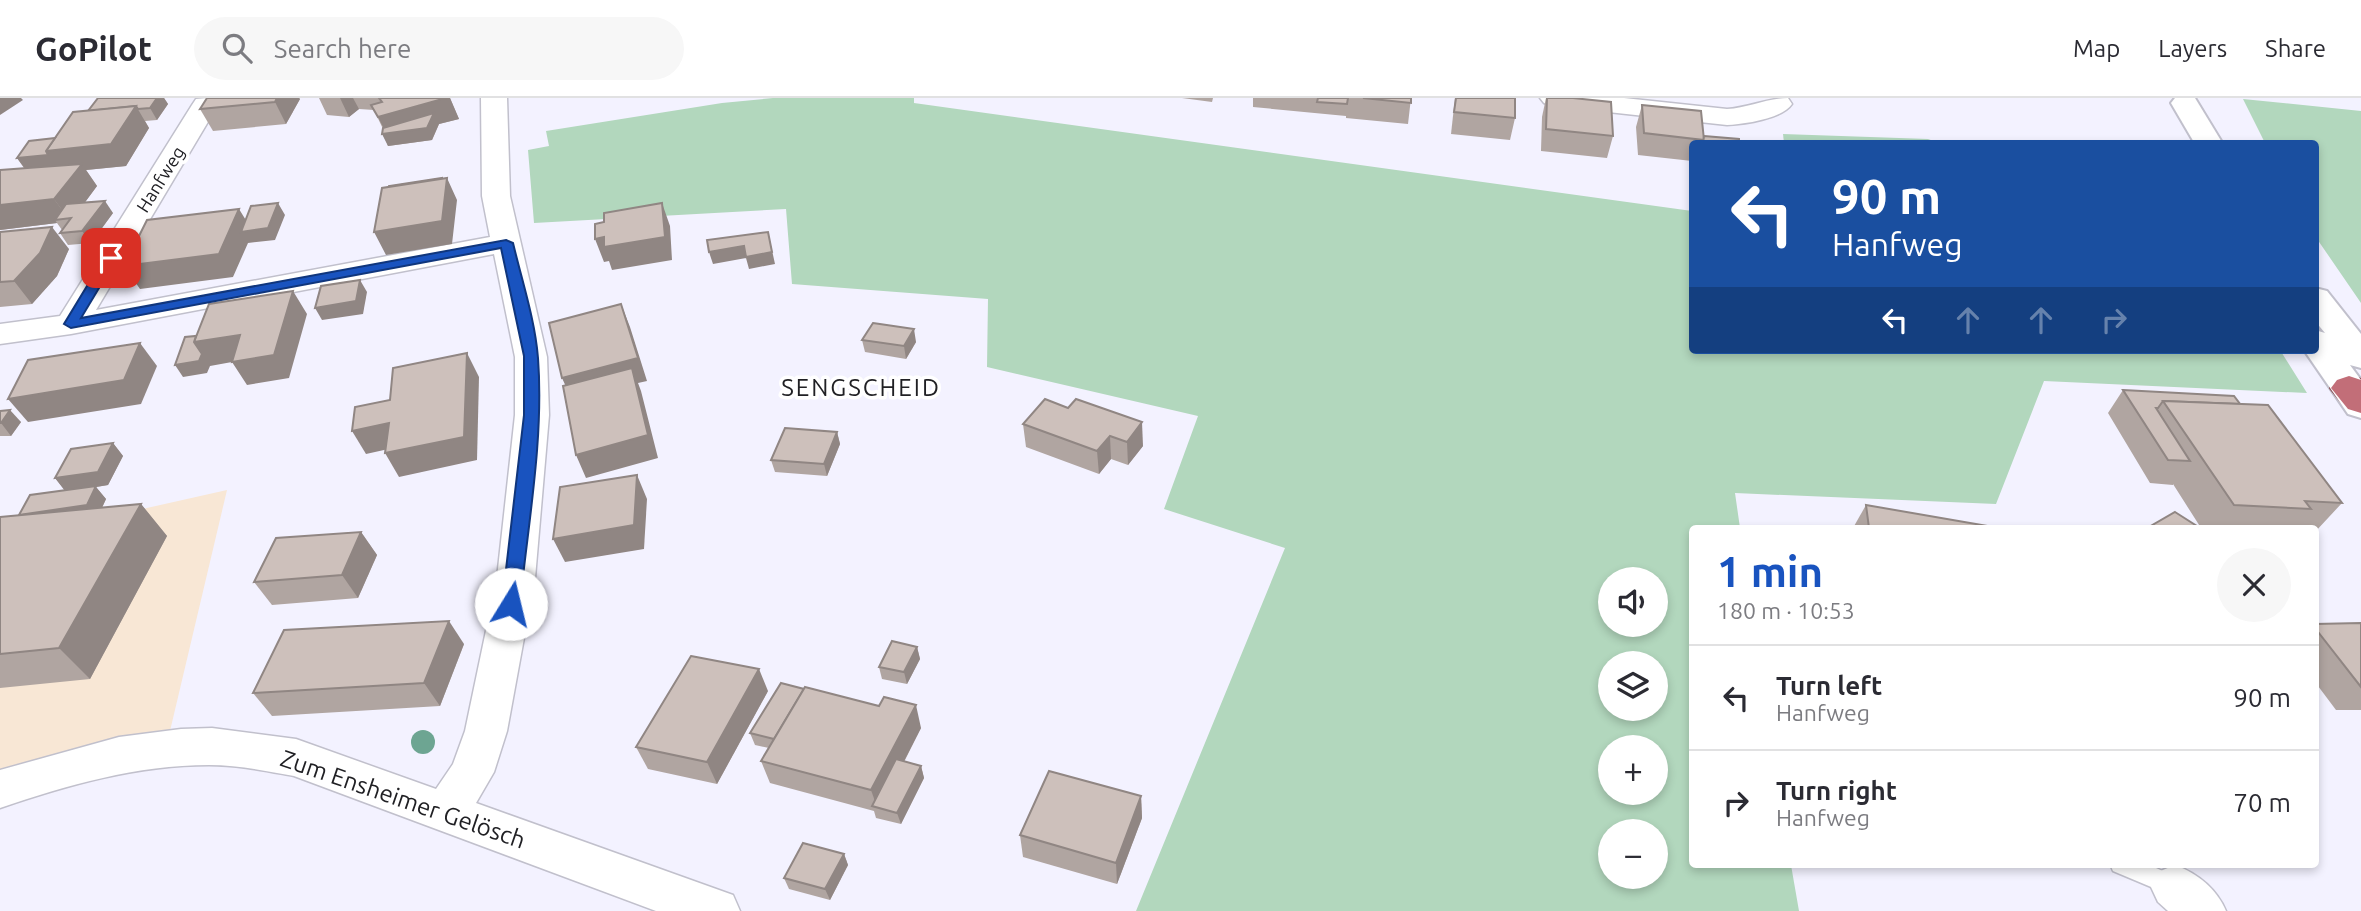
<!DOCTYPE html>
<html lang="en">
<head>
<meta charset="utf-8">
<style>
	:root { --surface:#fff; --page:#f7f7f7; --text:#2b2b33; --muted:#7c7c81; --line:#e1e1e2; --accent:#1953bf }
	body { margin:0; font-family:Ubuntu,sans-serif; background:var(--page); color:var(--text); height:100vh; display:flex; flex-direction:column; font-size:26px; white-space:nowrap }
	* { box-sizing:border-box; margin:0 }
	p { font-size:23px; color:var(--muted) }
	.icon { flex:none; width:38px; height:38px; fill:none; stroke:currentColor; stroke-width:2; stroke-linecap:round; stroke-linejoin:round }
	.map { position:relative; flex:1; overflow:hidden }
	.panel { position:absolute; left:1689px; top:427px; width:630px; height:343px; display:flex; flex-direction:column; background:var(--surface); border-radius:7px; box-shadow:0 4px 10px #0003 }
	.panel>* { flex:none }
	.banner { position:absolute; left:1689px; top:42px; width:630px; height:214px; border-radius:7px; box-shadow:0 4px 10px #0003; background:#1a4fa0; color:#fff; overflow:hidden }
	.controls { position:absolute; left:1598px; top:469px; display:grid; gap:14px }
	.controls a { display:grid; place-items:center; width:70px; height:70px; border-radius:50%; background:var(--surface); box-shadow:0 4px 10px #0003; font-size:35px }
	.pin { position:absolute; display:grid; place-items:center; width:60px; height:60px; color:#fff; margin:-30px; border-radius:14px; box-shadow:0 4px 10px #0006 }
	.me { position:absolute; width:77px; margin:-38px; rotate:9deg; stroke-linejoin:round; filter:drop-shadow(0 0 5px #0008) }
	.turn { display:flex; align-items:center; gap:24px; height:147px; padding:0 28px; font-size:32px }
	.turn .icon { width:91px; height:91px; stroke-width:2.5 }
	.turn b { display:block; font-size:49px; line-height:60px }
	.lanes { display:flex; align-items:center; height:66px; padding:0 28px; background:#0003; justify-content:center; gap:35px; direction:ltr }
	.lanes .off { opacity:.35 }
	.round { display:grid; place-items:center; flex:none; width:74px; height:74px; border-radius:37px; background:var(--page) }
	.head { display:flex; align-items:center; justify-content:space-between; height:119px; padding:0 28px }
	h1 { font-size:42px; font-weight:700; line-height:52px; color:var(--accent) }
	ul { padding:0; list-style:none }
	li { display:flex; align-items:center; gap:21px; height:105px; padding:0 28px; border-top:2px solid var(--line) }
	li div { flex:1 }
	li b { display:block; font-size:26px }
	li em { font-style:normal }
	header { display:flex; align-items:center; gap:42px; box-sizing:border-box; height:98px; padding:0 35px; background:var(--surface); border-bottom:2px solid var(--line) }
	header strong { font-size:33px }
	nav { display:flex; gap:38px; margin-inline-start:auto; font-size:24px }
	.search { width:490px; height:63px; background:var(--page); display:flex; align-items:center; gap:18px; box-sizing:border-box; padding:0 24px; border-radius:38px; color:var(--muted); font-size:26px }
	.map>svg:first-child { display:block }
</style>
</head>
<body>
<header>
<strong>GoPilot</strong>
<div class="search"><svg class="icon" aria-label="search" viewBox="0 0 24 24"><circle cx="10" cy="10" r="6"/><path d="M15 15l6 6"/></svg>Search here</div>
<nav><a>Map</a><a>Layers</a><a>Share</a></nav>
</header>
<div class="map">
<svg width="2361" height="813" viewBox="0 0 2361 813">
	<rect width="100%" height="100%" fill="#f3f2ff"/>
	<path fill="#f8e7d5" d="M227,392L170,633L94,646L0,674V443Z"/>
	<g fill="#b2d7bd" fill-rule="evenodd">
		<path d="M773,0H914V5L1692,113V252H2280L2307,295L2044,283L1996,406L1735,395L1740,430H1692V766L1791,767L1799,813H1136L1285,450L1164,411L1198,318L987,269L988,201L792,186L786,111L534,125L528,52L549,48L546,33L722,5ZM1610,481H1656V527H1610ZM1610,565H1656V611H1610ZM1610,649H1656V695H1610ZM1610,733H1656V779H1610Z"/>
		<path d="M2243,1L2361,13V205L2315,138V46L2265,45Z"/>
		<path d="M1783,36L1928,41L1939,45H1784Z"/>
	</g>
	<g fill="none" stroke-linecap="round" stroke-linejoin="round">
		<g stroke="#c1c0cc" stroke-width="3">
			<path id="lane" d="M2110,766H2147L2183,782L2186,789L2183,796L2175,799L2113,773Z"/>
		</g>
		<g stroke="#c1c0cc" stroke-width="3">
			<g id="street">
				<path d="M208,0L214,1L218,7L96,212L490,139L482,98L481,0H507L510,98L547,259L549,317L535,480L507,633L494,674L476,705L733,797L740,813H656L294,678C266,673 238,667 209,667C137,667 68,687 0,710V672L119,639L181,631L212,630L296,641L436,691L453,666L465,633L497,480L515,317V259L494,156L71,236L0,246V226L60,218L192,7L196,1Z"/>
				<path d="M1540,0H1624L1727,11C1748,10 1767,0 1788,0L1792,6C1782,21 1744,26 1727,27L1553,8L1544,5Z"/>
				<path d="M2175,767C2198,776 2216,790 2226,813H2168L2158,804L2151,789L2158,774Z"/>
			</g>
		</g>
		<g stroke="#c1c0cc" stroke-width="4">
			<g id="secondary">
				<path d="M2175,0H2195L2223,46H2195L2171,5Z"/>
				<path d="M2315,190L2327,193L2361,236V270L2350,267L2361,282V320L2348,316L2304,252H2315V232L2325,235L2315,223Z"/>
			</g>
		</g>
		<g stroke="#89535b" stroke-width="4">
			<path id="highway" d="M2349,278L2361,282V315L2348,311L2331,290L2337,282Z"/>
		</g>
		<use href="#lane" fill="#fff" fill-rule="evenodd"/>
		<use href="#street" fill="#fff" fill-rule="evenodd"/>
		<use href="#secondary" fill="#fff" fill-rule="evenodd"/>
		<use href="#highway" fill="#c26e78" fill-rule="evenodd"/>
	</g>
	<circle fill="#6da592" cx="423" cy="644" r="12"/>
	<g fill="#b0a5a1">
		<path d="M98,0H164L168,6L157,22L145,23L149,30L126,68L86,72L97,88L85,104L113,115L91,145L68,147L60,135L62,132L57,125L0,132L24,70L17,60L55,40L88,13Z"/>
		<path d="M207,0H299L300,1L286,26L213,33L200,11Z"/>
		<path d="M319,0H450L459,21L439,26L432,42L388,48L383,31L374,12L359,11L349,19L327,17Z"/>
		<path d="M1182,0H1213L1212,4Z"/>
		<path d="M1253,0H1411L1408,26L1346,20V18L1253,9Z"/>
		<path d="M1455,0H1515V20L1510,42L1451,36Z"/>
		<path d="M1546,0H1573L1613,38L1607,60L1541,53L1542,19Z"/>
		<path d="M1642,7L1704,38L1739,46H1692V63L1638,57L1636,29Z"/>
		<path d="M0,134L69,151L57,178L32,206L0,209Z"/>
		<path d="M862,242L916,244L906,261L865,254Z"/>
		<path d="M2123,292L2240,306L2342,405L2315,434V430H2201L2173,386V387L2150,385L2108,315Z"/>
		<path d="M1045,301L1143,348L1128,367L1111,361L1099,376L1026,349L1023,326Z"/>
		<path d="M0,313L21,324L11,338H0Z"/>
		<path d="M837,334L840,346L827,378L775,374L771,362Z"/>
		<path d="M113,345L123,358L108,387L96,389L106,401L102,410L141,406L167,438L90,581L0,590V419L20,417L65,392L55,380Z"/>
		<path d="M1866,407L1999,430H1853Z"/>
		<path d="M361,434L377,457L358,500L272,507L254,484Z"/>
		<path d="M2361,525V612H2336L2315,584V526Z"/>
		<path d="M464,546L440,608L272,618L253,595Z"/>
		<path d="M917,549L920,561L907,586L882,581L879,569Z"/>
		<path d="M768,593L717,686L648,671L636,649Z"/>
		<path d="M921,630L904,664L921,668L924,680L901,726L876,720L874,713L770,685L761,663L769,650L755,647L750,635Z"/>
		<path d="M1141,698L1142,720L1117,786L1023,759L1020,737Z"/>
		<path d="M844,756L848,767L830,802L789,791L784,780Z"/>
	</g>
	<g fill="#908683">
		<path d="M0,0H21L23,2L0,17Z"/>
		<path d="M157,0H164L168,6L157,22L150,10Z"/>
		<path d="M277,0H299L300,1L286,26L275,4Z"/>
		<path d="M340,0H353L359,11L349,19Z"/>
		<path d="M446,0H450L459,21L439,26L432,42L388,48L382,36L386,35L378,19Z"/>
		<path d="M136,8L149,30L126,68L86,72L97,88L72,122L71,120H68L54,101L26,72L17,60L46,53Z"/>
		<path d="M447,80L457,102L452,146L386,157L374,134L446,88Z"/>
		<path d="M54,101L68,120L55,122L57,125L0,132V107Z"/>
		<path d="M105,103L113,115L91,145L82,133Z"/>
		<path d="M278,105L285,117L275,142L248,145L233,179L140,191L124,168L239,111L252,132Z"/>
		<path d="M662,105L670,128L672,162L612,172L609,163L604,164L595,141Z"/>
		<path d="M52,129L69,151L57,178L32,206L14,183Z"/>
		<path d="M768,134L775,166L749,171L746,160L713,166L709,154Z"/>
		<path d="M360,182L367,194L363,216L322,222L315,210Z"/>
		<path d="M293,193L307,216L289,280L247,287L232,264L210,268L207,275L183,279L175,267L194,244L240,237Z"/>
		<path d="M621,206L630,229L647,283L638,285L641,293L658,360L586,380L576,357L573,304L562,280Z"/>
		<path d="M914,231L916,244L906,261L904,248Z"/>
		<path d="M140,245L157,268L141,306L28,324L8,301Z"/>
		<path d="M467,255L479,279L477,362L399,379L385,355Z"/>
		<path d="M10,312L21,324L11,338L1,325Z"/>
		<path d="M1142,324L1143,348L1128,367L1127,344Z"/>
		<path d="M389,325L402,348L366,356L352,333Z"/>
		<path d="M837,334L840,346L827,378L824,366Z"/>
		<path d="M1110,338L1111,361L1099,376L1097,353Z"/>
		<path d="M113,345L123,358L108,387L96,389L106,401L97,420L19,417L65,393L55,380Z"/>
		<path d="M637,377L647,401L644,451L565,464L553,441Z"/>
		<path d="M141,406L167,438L90,581L59,550Z"/>
		<path d="M361,434L377,457L358,500L342,477Z"/>
		<path d="M449,523L464,546L440,608L424,585Z"/>
		<path d="M917,549L920,561L907,586L904,574Z"/>
		<path d="M759,571L768,593L717,686L707,664Z"/>
		<path d="M916,607L921,630L880,710L877,709L871,692Z"/>
		<path d="M921,668L924,680L901,726L897,715Z"/>
		<path d="M1141,698L1142,720L1117,786L1116,765Z"/>
		<path d="M844,756L848,767L830,802L825,791Z"/>
	</g>
	<g fill="#cdc0bb" stroke="#908683" stroke-width="2">
		<path d="M98,0H157L150,10L138,11L136,8L88,13Z"/>
		<path d="M207,0H277L275,4L200,11Z"/>
		<path d="M379,0H446L378,19L371,7L382,4Z"/>
		<path d="M1318,0H1348L1347,6L1317,4Z"/>
		<path d="M1363,0H1411V5Z"/>
		<path d="M1456,0H1515V20L1454,14Z"/>
		<path d="M1547,0H1573L1611,4L1613,38L1546,31Z"/>
		<path d="M1642,7L1701,13L1704,42L1644,35Z"/>
		<path d="M136,8L111,46L46,53L73,14Z"/>
		<path d="M434,15L427,30L382,36L383,30Z"/>
		<path d="M1704,38L1739,41V46H1703Z"/>
		<path d="M55,40L46,53L48,57L17,60L29,43Z"/>
		<path d="M82,66L54,101L0,107V72Z"/>
		<path d="M442,80V81L389,89V88Z"/>
		<path d="M447,80L442,123L374,134L382,90Z"/>
		<path d="M105,103L82,133L60,135L71,120L55,122L66,106Z"/>
		<path d="M278,105L268,130L241,134L251,108Z"/>
		<path d="M662,105L665,139L604,149V139L595,141V126L604,124V115Z"/>
		<path d="M239,111L219,156L124,168L147,122Z"/>
		<path d="M52,129L40,155L14,183L0,184V134Z"/>
		<path d="M768,134L772,154L746,159L744,148L709,154L707,142Z"/>
		<path d="M360,182L356,203L315,210L321,188Z"/>
		<path d="M293,193L274,257L232,264L240,237L194,244L209,206Z"/>
		<path d="M621,206L638,260L562,280L549,225Z"/>
		<path d="M873,225L914,231L904,248L862,242Z"/>
		<path d="M196,238L194,244L202,256L199,263L175,267L185,239Z"/>
		<path d="M140,245L124,282L8,301L28,262Z"/>
		<path d="M467,255L464,339L385,355L389,325L352,333L355,309L390,302L393,270Z"/>
		<path d="M632,270L648,337L576,357L563,288Z"/>
		<path d="M2123,292L2234,298L2240,306L2163,303L2158,310H2156L2190,363L2168,362Z"/>
		<path d="M1045,301L1068,310L1076,301L1142,324L1127,344L1110,338L1097,353L1023,326Z"/>
		<path d="M2163,303L2268,307L2342,405L2305,403L2311,411L2234,407Z"/>
		<path d="M10,312L1,325H0V313Z"/>
		<path d="M785,330L837,334L824,366L771,362Z"/>
		<path d="M113,345L98,374L55,380L71,351Z"/>
		<path d="M637,377L634,427L553,441L560,389Z"/>
		<path d="M96,388L87,407L19,417L30,397Z"/>
		<path d="M141,406L59,550L0,556V419Z"/>
		<path d="M1866,407L1999,430H1869Z"/>
		<path d="M2175,414L2200,430H2152L2149,429Z"/>
		<path d="M361,434L342,477L254,484L276,440Z"/>
		<path d="M449,523L424,585L253,595L284,532Z"/>
		<path d="M2361,525V589L2315,530V526Z"/>
		<path d="M892,543L917,549L904,574L879,569Z"/>
		<path d="M691,558L759,571L707,664L636,649Z"/>
		<path d="M781,585L804,591L774,641L750,635Z"/>
		<path d="M805,589L879,608L884,599L916,607L871,692L761,663Z"/>
		<path d="M896,661L921,668L897,715L872,708Z"/>
		<path d="M1049,673L1141,698L1116,765L1020,737Z"/>
		<path d="M803,745L844,756L825,791L784,780Z"/>
	</g>
	<path fill="#1953bf" stroke="#10367c" stroke-width="2" d="M506,142L513,145C522,183 535,222 538,260C544,341 528,425 520,506L517,510H505L502,506L524,317V258L501,150L71,230L64,226L104,160L111,156L117,160L81,220Z"/>
	<g text-anchor="middle" dominant-baseline="central" stroke-width="7" stroke-linejoin="round" paint-order="stroke">
		<g font-size="18" fill="#202024" stroke="#fff">
			<text transform="translate(160 81) rotate(-58)">Hanfweg</text>
		</g>
		<g font-size="24" letter-spacing="2" fill="#202024" stroke="#fff">
			<text x="861" y="289">SENGSCHEID</text>
		</g>
		<g font-size="24" fill="#202024" stroke="#fff">
			<text transform="translate(403 701) rotate(19)">Zum Ensheimer Gelösch</text>
		</g>
	</g>
</svg>
<div class="controls">
<a><svg class="icon" aria-label="sound" viewBox="0 0 24 24"><path d="M4 9h4l5-4v14l-5-4H4zM17 9q2 3 0 6"/></svg></a>
<a><svg class="icon" aria-label="layers" viewBox="0 0 24 24"><path d="M12 4l9 5-9 5-9-5zM3 14l9 5 9-5"/></svg></a>
<a>+</a>
<a>−</a>
</div>
<div class="pin" style="left:111px;top:160px;background:#d93025"><svg class="icon" aria-label="arrive" viewBox="0 0 24 24"><path d="M6 21V4h12l-3 4 3 4H6"/></svg></div>
<svg class="me" style="left:511px;top:506px" viewBox="-20 -20 40 40"><circle r="19" fill="#fff"/><path d="M0-13L10 11 0 6-10 11z" fill="#1953bf"/></svg>
<div class="banner">
<div class="turn"><svg class="icon" aria-label="left" viewBox="0 0 24 24"><path d="M17 20v-9H6M10 6l-5 5 5 5"/></svg><div><b>90 m</b>Hanfweg</div></div>
<div class="lanes"><svg class="icon" aria-label="left" viewBox="0 0 24 24"><path d="M17 20v-9H6M10 6l-5 5 5 5"/></svg><svg class="icon off" aria-label="ahead" viewBox="0 0 24 24"><path d="M12 20V5M6 11l6-6 6 6"/></svg><svg class="icon off" aria-label="ahead" viewBox="0 0 24 24"><path d="M12 20V5M6 11l6-6 6 6"/></svg><svg class="icon off" aria-label="right" viewBox="0 0 24 24"><path d="M7 20v-9h11M14 6l5 5-5 5"/></svg></div>
</div>
<section class="panel">
<div class="head"><div><h1>1 min</h1><p>180 m · 10:53</p></div><a class="round"><svg class="icon" aria-label="close" viewBox="0 0 24 24"><path d="M6 6l12 12M18 6L6 18"/></svg></a></div>
<ul>
<li><svg class="icon" aria-label="left" viewBox="0 0 24 24"><path d="M17 20v-9H6M10 6l-5 5 5 5"/></svg><div><b>Turn left</b><p>Hanfweg</p></div><em>90 m</em></li>
<li><svg class="icon" aria-label="right" viewBox="0 0 24 24"><path d="M7 20v-9h11M14 6l5 5-5 5"/></svg><div><b>Turn right</b><p>Hanfweg</p></div><em>70 m</em></li>
</ul>
</section>
</div>
</body>
</html>
